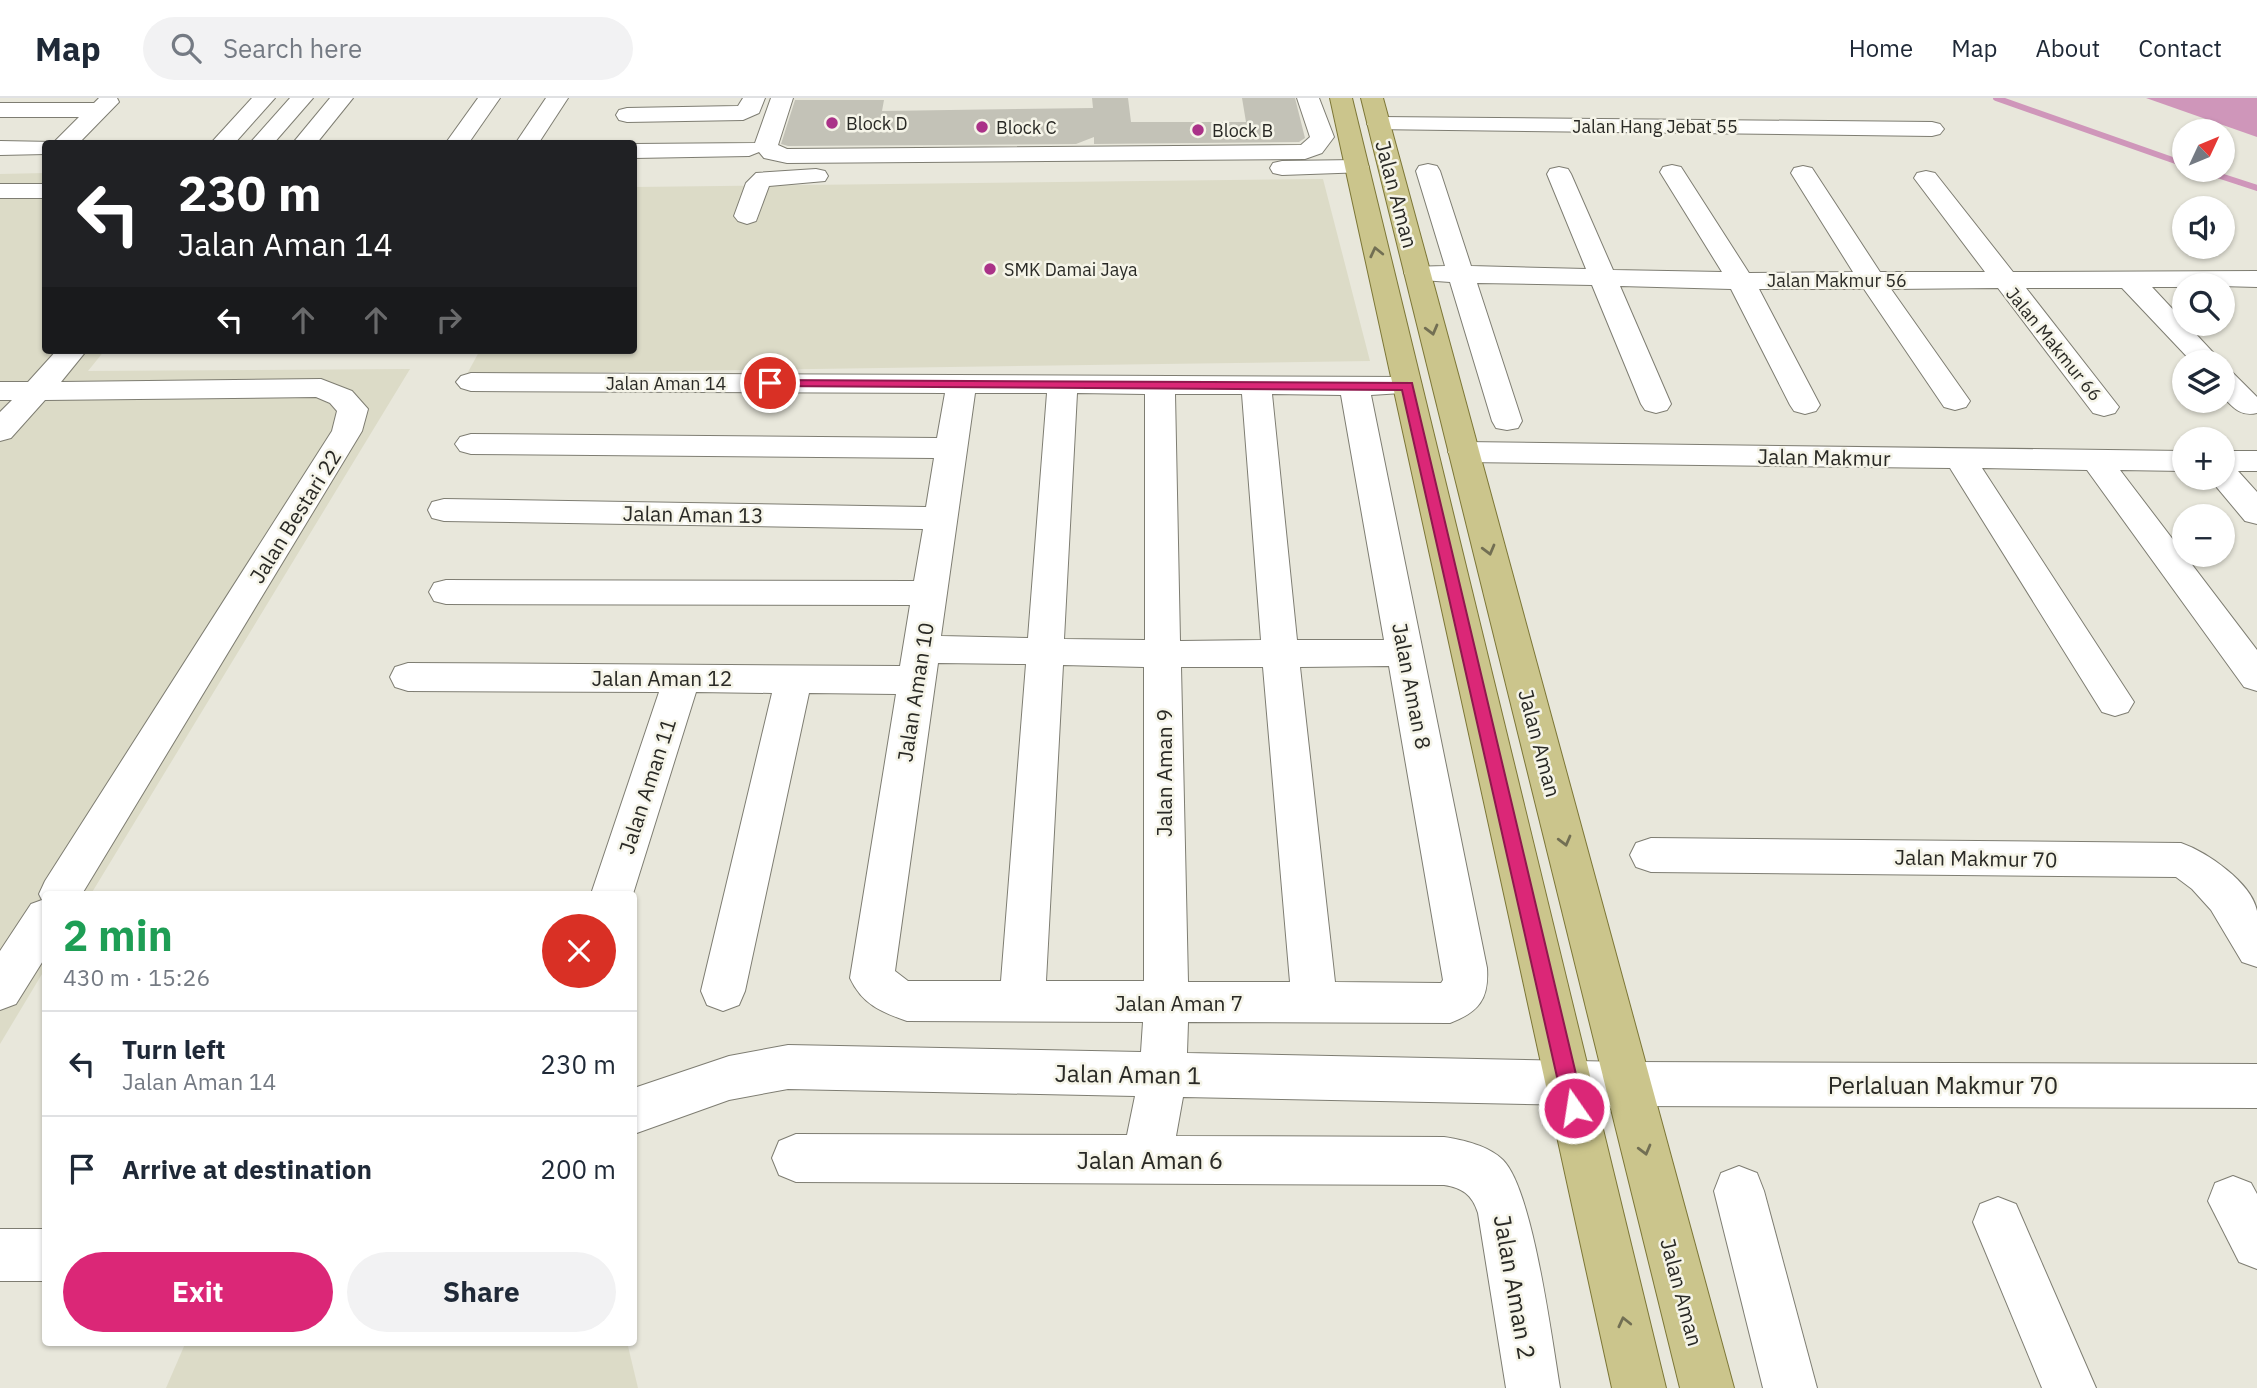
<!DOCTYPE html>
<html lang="en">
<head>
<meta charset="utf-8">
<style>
	:root { --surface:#fff; --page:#f2f2f3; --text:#1f2937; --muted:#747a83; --line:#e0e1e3; --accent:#db2777 }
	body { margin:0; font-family:"IBM Plex Sans",sans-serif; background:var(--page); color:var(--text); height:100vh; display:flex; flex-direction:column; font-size:26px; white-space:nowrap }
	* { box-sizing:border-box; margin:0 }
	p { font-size:23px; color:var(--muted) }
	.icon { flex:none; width:38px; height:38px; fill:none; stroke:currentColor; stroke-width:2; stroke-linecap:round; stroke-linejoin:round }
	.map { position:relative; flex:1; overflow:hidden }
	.panel { position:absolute; left:42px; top:793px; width:595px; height:455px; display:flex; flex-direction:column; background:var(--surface); border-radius:7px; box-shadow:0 2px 5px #0004 }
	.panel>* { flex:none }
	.guide { position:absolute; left:42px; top:42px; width:595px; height:214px; border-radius:7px; box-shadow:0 2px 5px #0004; background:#202124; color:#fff; overflow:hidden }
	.needle { width:46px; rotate:46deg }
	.tools { position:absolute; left:2172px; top:21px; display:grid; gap:14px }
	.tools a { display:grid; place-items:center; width:63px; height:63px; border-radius:50%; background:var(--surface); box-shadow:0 2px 5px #0004; font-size:35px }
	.pin { position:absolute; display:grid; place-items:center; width:60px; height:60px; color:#fff; margin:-30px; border:4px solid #fff; border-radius:50%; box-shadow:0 2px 7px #0007 }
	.me { position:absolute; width:77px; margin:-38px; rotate:347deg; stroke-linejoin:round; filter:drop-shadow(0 0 5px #0008) }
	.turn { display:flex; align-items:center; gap:24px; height:147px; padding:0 21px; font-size:32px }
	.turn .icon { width:91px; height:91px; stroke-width:2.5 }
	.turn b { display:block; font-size:49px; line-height:60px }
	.lanes { display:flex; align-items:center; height:66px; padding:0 21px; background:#0003; justify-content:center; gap:35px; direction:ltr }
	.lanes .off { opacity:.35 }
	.round { display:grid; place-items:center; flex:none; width:74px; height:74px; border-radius:37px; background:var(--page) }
	.head { display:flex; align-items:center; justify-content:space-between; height:119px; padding:0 21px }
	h1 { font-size:42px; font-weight:700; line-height:52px; color:#1e9e55 }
	.action { display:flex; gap:14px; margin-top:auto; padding:14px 21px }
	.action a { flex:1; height:80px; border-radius:42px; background:var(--accent); color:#fff; font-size:28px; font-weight:700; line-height:80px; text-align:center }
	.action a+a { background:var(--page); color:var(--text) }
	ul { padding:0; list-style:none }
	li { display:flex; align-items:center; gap:21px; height:105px; padding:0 21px; border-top:2px solid var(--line) }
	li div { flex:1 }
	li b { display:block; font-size:26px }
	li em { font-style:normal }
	header { display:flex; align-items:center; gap:42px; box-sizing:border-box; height:98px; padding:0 35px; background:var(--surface); border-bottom:2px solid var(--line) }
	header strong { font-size:33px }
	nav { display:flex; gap:38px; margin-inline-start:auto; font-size:24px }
	.search { width:490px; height:63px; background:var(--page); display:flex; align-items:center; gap:18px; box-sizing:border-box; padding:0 24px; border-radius:38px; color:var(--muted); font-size:26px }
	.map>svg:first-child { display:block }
</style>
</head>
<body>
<header>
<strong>Map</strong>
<div class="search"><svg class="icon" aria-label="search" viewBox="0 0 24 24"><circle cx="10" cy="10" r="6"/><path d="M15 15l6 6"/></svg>Search here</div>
<nav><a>Home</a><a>Map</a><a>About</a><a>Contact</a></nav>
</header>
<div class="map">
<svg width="2257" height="1290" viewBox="0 0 2257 1290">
	<rect width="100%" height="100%" fill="#e8e7db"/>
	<g fill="#dcdbc7">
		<path d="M45,75L46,252H105L88,273L410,271L91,796H46L45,871L0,946V76Z"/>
		<path d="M1323,81L1370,263L467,276L480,252H634V89Z"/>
		<path d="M191,1244H627L638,1290H166L185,1246Z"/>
	</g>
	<path fill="#cf96ba" d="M2146,0H2257V39Z"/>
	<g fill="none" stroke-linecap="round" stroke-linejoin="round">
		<g stroke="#cf96ba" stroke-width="6">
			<path d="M1996,0L2184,66"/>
			<path d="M2202,72L2257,90"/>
		</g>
	</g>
	<path fill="#c3c2b7" d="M1092,0H1128L1131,24H1246L1242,0H1295L1305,40L1299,44L1094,46V39L1076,46L788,48L781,46L795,2H884L882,13L1093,10Z"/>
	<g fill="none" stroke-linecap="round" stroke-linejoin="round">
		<g stroke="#7e7d72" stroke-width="2">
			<g id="minor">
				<path d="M99,0H117L119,4L78,46H46V56L0,57V43L54,44L79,19H0V5H94Z"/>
				<path d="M252,0H275L234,46H210Z"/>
				<path d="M290,0H313L273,46H249Z"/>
				<path d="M330,0H353L316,46H292Z"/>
				<path d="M478,0H500L468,46H445Z"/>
				<path d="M546,0H568L538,46H515Z"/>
				<path d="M743,0H765L759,15L743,22L627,24L619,22L616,17L619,12L627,10L738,8Z"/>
				<path d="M771,0H793L778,47L787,51L1301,47L1310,39L1297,0H1319L1334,39L1322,55L1305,61L787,65L764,60L759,54L749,58L634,60V46L755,45Z"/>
				<path d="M1379,19L1932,24L1940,26L1944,31L1940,36L1932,38L1371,31L1367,26L1371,21Z"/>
				<path d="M1357,62L1366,64L1369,69L1366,74L1282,77L1273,75L1270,70L1273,65L1282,63Z"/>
				<path d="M1428,66L1437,68L1440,73L1471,168L1586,171L1547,76L1550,71L1559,69L1568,71L1571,76L1613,172L1722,174L1660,74L1663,69L1672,67L1681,69L1749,175L1853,174L1791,75L1794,70L1803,68L1812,70L1880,174H1985L1914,80L1917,75L1926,73L1935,75L2013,174L2257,173V189L2184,187V189H2152L2222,264H2192L2122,190H2026L2119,309L2115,315L2104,318L2093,315L1998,190L1891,191L1970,303L1966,309L1955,312L1944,309L1864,191H1759L1820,307L1816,313L1805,316L1794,313L1790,307L1731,191L1620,188L1671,306L1667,312L1656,315L1645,312L1641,306L1592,187L1477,185L1522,323L1518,330L1507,332L1496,330L1492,323L1450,184L1408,181L1404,175L1408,169L1445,168L1416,73L1419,68Z"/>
				<path d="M816,71L825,73L828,78L825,83L769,88L756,123L747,126L738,123L734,118L746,85L756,75Z"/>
				<rect x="0" y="86" width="46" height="14"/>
				<path d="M57,252H87L61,284L321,281L352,293L368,311L362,333L82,796H46V858L16,906L0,912V853L31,806L42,802L39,796L45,783L332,333L337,313L330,305L316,299L45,302L11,340L0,343V314L12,302H0V284H28Z"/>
				<path d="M2222,271L2232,274L2257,299V315C2240,319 2233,309 2222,298Z"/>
				<path d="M471,275L1407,279L1417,282L1422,288L1417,294L1371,297L1487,870C1489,901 1479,914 1450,925L1188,924L1187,955L1628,964L2257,966V1010L1628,1008L1183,999L1176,1038L1444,1039C1464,1042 1489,1048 1503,1062C1533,1092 1552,1243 1560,1290H1506L1478,1115C1472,1096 1462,1090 1444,1087L796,1084L779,1077L772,1060L779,1043L796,1036L1127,1037L1135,998L788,991L729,1002L634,1036V990L729,958L788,947L1141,954L1143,924L907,923C881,914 862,906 850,880L896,596L809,595L745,893L739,907L723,913L707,907L701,893L772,595L696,594L633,796H591L659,594L408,593L395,589L390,579L395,569L408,565L900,568L910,507L446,506L434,503L429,494L434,485L446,482L914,483L923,431L444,423L432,420L428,412L432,404L444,401L926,409L934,360L471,356L460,353L455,346L460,339L471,336L937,340L945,295L471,293L461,290L456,284L461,278ZM975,295H1047L1028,540L941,538ZM1077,295L1145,296V542L1064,541ZM1175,296H1242L1261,542L1180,543ZM1272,296L1341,297L1384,542H1297ZM938,565L1026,566L1001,883H908L895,873ZM1063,567L1144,569V883H1046ZM1389,568L1443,882L1441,885L1335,884L1300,569ZM1181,569H1263L1290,884H1188Z"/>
				<path d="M1464,344L2184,353V373L2120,372L2257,552V593L2244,589L2087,372L1982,370L2134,604L2128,614L2115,618L2102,614L1950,370L1464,364L1453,361L1448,354L1453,347Z"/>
				<path d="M2222,353H2257V373H2238L2257,394V426L2245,423L2209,380H2222Z"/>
				<path d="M1651,740L2181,745C2207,754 2252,785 2257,813C2257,831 2257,851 2257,869L2242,864L2211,812L2192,791L2176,779L1651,774L1636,769L1630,757L1636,745Z"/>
				<path d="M1739,1068L1757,1075L1764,1093L1817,1290H1763L1714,1093L1721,1075Z"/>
				<path d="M2233,1078L2251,1085L2257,1096V1171L2239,1164L2208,1103L2215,1085Z"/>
				<path d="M1998,1099L2016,1106L2096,1290H2042L1973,1124L1980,1106Z"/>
				<rect x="0" y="1131" width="46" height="52"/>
			</g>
		</g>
		<g stroke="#7c7636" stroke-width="2">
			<g id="major">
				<path d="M1330,0H1352L1666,1290H1612Z"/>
				<path d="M1361,0H1383L1734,1290H1680Z"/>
			</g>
		</g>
		<use href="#minor" fill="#fff" fill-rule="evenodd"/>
		<use href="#major" fill="#cbc58c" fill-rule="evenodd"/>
	</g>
	<defs><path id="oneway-chevron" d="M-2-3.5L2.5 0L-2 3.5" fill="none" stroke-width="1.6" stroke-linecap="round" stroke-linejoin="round" transform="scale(1.75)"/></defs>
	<g stroke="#726f53">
		<use href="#oneway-chevron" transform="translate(1376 154) rotate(-103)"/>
		<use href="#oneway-chevron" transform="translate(1432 232) rotate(75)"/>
		<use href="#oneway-chevron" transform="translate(1489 452) rotate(75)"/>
		<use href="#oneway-chevron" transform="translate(1565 743) rotate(75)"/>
		<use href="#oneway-chevron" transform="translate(1645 1052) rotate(75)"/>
		<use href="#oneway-chevron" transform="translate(1624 1224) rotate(-103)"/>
	</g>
	<path fill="#db2777" stroke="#8e194d" stroke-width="2" d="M770,282L1412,285L1584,1010L1581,1017L1574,1020L1567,1017L1564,1010L1402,292L766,288L764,285Z"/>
	<g fill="#aa3288" stroke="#f5f4e8" stroke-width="2.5">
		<circle cx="832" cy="25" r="7"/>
		<circle cx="982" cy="29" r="7"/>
		<circle cx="1198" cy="32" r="7"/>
		<circle cx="990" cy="171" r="7"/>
	</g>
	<g text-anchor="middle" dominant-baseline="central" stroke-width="5" stroke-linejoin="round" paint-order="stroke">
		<g font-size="18" fill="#292925" stroke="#f5f4e8" text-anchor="start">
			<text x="846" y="25">Block D</text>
			<text x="996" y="29">Block C</text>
			<text x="1212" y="32">Block B</text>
			<text x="1004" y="171">SMK Damai Jaya</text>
		</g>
		<g font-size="18" fill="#292925" stroke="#f5f4e8">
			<text x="1655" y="28">Jalan Hang Jebat 55</text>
			<text x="1837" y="182">Jalan Makmur 56</text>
			<text transform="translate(2054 246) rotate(51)">Jalan Makmur 66</text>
			<text x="666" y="285">Jalan Aman 14</text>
		</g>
		<g font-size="21" fill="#292925" stroke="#f5f4e8">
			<text transform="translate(1397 96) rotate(75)">Jalan Aman</text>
			<text transform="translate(1824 359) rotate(1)">Jalan Makmur</text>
			<text transform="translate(693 416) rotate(1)">Jalan Aman 13</text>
			<text transform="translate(295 418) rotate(-58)">Jalan Bestari 22</text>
			<text x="662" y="580">Jalan Aman 12</text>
			<text transform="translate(1412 588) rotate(79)">Jalan Aman 8</text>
			<text transform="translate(915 594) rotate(-81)">Jalan Aman 10</text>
			<text transform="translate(1540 645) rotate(75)">Jalan Aman</text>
			<text transform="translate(1164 675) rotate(-90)">Jalan Aman 9</text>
			<text transform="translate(647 688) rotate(-72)">Jalan Aman 11</text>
			<text transform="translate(1976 760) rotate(1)">Jalan Makmur 70</text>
			<text x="1179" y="905">Jalan Aman 7</text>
			<text transform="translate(1682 1194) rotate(75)">Jalan Aman</text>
		</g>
		<g font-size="24" fill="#292925" stroke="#f5f4e8">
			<text transform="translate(1128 976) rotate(1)">Jalan Aman 1</text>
			<text x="1943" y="987">Perlaluan Makmur 70</text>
			<text x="1150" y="1062">Jalan Aman 6</text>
			<text transform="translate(1515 1189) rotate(80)">Jalan Aman 2</text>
		</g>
	</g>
</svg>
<div class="tools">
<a><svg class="needle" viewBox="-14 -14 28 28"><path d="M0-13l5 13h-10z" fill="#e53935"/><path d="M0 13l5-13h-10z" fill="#747a83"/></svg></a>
<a><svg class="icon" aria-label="sound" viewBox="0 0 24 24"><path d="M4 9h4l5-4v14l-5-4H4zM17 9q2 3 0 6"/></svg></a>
<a><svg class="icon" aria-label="search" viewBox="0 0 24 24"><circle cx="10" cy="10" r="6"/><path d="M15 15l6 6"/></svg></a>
<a><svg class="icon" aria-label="layers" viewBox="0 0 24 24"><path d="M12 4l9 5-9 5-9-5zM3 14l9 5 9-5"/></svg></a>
<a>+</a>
<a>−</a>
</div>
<div class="pin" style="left:770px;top:285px;background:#d93025"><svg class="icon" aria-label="arrive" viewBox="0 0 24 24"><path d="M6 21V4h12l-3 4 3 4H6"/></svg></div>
<svg class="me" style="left:1574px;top:1010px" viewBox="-20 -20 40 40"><circle r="17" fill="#db2777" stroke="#fff" stroke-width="3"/><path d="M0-11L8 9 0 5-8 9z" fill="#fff"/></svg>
<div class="guide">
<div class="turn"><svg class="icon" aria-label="left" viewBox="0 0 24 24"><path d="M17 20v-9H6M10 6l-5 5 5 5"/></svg><div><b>230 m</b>Jalan Aman 14</div></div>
<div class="lanes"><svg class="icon" aria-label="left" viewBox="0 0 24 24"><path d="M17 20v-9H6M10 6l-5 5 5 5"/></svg><svg class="icon off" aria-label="ahead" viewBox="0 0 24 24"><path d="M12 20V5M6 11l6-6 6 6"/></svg><svg class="icon off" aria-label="ahead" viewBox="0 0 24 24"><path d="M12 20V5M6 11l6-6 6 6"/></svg><svg class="icon off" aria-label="right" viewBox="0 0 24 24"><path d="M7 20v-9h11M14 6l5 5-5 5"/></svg></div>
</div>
<section class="panel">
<div class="head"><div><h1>2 min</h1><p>430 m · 15:26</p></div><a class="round" style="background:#d93025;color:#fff"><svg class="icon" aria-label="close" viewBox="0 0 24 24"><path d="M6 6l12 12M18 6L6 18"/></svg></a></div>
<ul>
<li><svg class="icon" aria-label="left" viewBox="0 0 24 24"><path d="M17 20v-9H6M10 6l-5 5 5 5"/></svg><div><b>Turn left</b><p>Jalan Aman 14</p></div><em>230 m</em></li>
<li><svg class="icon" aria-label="arrive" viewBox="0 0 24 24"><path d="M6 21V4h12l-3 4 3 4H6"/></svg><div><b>Arrive at destination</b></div><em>200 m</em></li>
</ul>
<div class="action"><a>Exit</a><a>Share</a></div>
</section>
</div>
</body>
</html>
